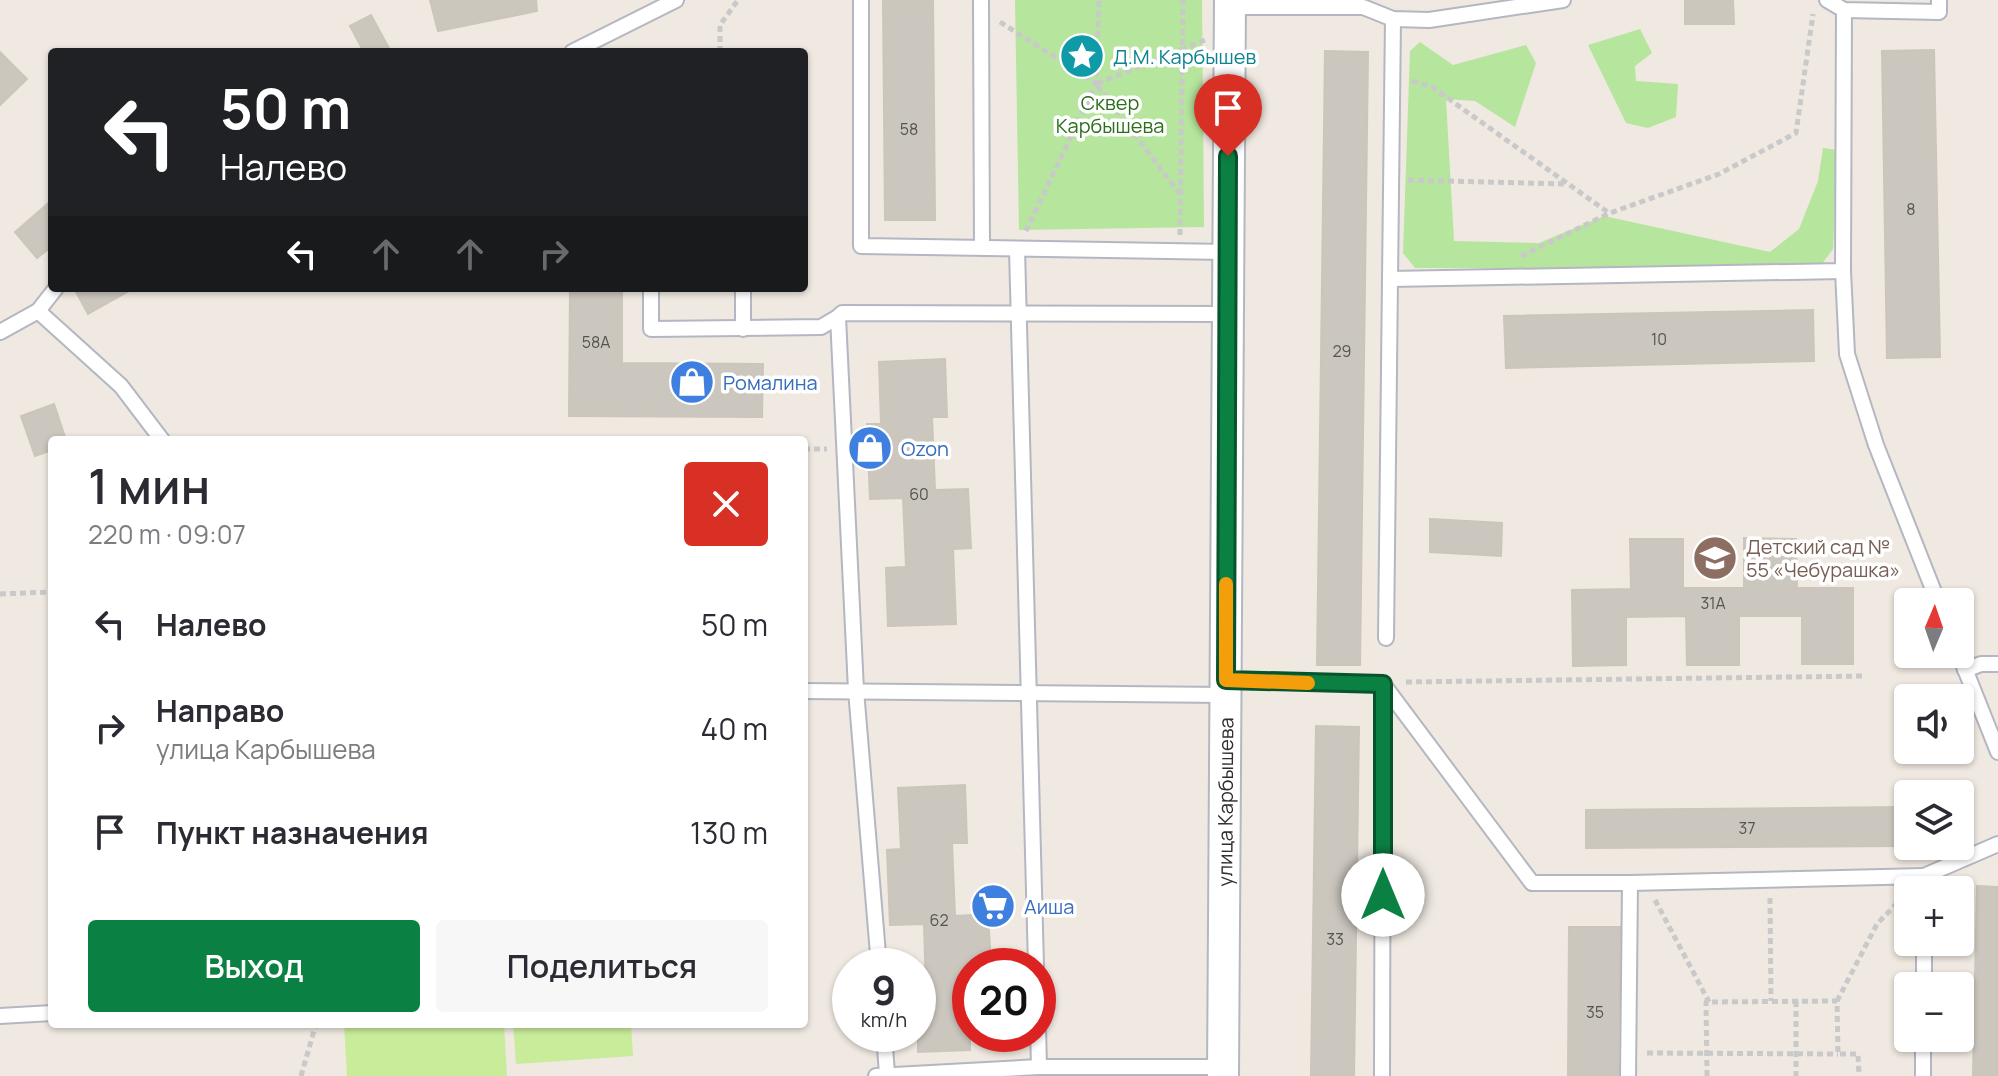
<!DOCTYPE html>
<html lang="ru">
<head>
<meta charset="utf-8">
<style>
	:root { --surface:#fff; --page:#f7f7f7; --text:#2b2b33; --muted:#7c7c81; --accent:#0b8043 }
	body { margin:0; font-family:Manrope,sans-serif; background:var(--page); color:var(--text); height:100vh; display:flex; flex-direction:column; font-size:30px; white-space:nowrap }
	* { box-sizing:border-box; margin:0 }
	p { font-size:26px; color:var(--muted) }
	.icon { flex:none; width:44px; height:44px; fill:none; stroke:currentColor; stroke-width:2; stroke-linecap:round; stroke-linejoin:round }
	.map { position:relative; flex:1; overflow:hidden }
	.details { position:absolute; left:48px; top:436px; width:760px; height:592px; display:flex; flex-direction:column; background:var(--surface); border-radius:8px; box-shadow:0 2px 6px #0004 }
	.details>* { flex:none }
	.banner { position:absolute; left:48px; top:48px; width:760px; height:244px; border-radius:8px; box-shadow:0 2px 6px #0004; background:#202124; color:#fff; overflow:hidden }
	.needle { width:52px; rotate:2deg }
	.tools { position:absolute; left:1894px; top:588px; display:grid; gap:16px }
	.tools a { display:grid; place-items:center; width:80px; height:80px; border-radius:8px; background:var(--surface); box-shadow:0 2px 6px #0004; font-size:40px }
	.speed { position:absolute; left:832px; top:948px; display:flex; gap:16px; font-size:40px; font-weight:700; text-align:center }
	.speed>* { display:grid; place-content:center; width:104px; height:104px; border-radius:50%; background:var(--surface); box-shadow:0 2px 6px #0004; line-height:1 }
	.speed small { font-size:20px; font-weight:400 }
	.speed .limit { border:12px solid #d22; background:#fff; color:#111 }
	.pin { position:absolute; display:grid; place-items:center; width:68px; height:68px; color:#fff; margin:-82px -34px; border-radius:50% 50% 50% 0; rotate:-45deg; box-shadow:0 0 8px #0007 }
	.pin .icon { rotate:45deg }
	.me { position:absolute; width:88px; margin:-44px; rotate:0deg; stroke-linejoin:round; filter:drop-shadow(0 0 6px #0008) }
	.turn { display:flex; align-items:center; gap:28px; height:168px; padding:0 40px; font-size:36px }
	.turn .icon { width:104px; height:104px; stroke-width:2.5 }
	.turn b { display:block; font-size:56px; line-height:68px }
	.lanes { display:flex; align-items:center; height:76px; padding:0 40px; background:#0003; justify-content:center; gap:40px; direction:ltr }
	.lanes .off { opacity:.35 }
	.round { display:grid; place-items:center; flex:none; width:84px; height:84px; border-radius:8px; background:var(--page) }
	.summary { display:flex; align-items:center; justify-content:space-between; height:136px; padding:0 40px }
	h1 { font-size:48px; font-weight:600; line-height:60px }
	.cta { display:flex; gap:16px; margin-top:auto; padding:16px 40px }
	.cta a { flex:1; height:92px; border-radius:8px; background:var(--accent); color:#fff; font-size:32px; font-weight:600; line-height:92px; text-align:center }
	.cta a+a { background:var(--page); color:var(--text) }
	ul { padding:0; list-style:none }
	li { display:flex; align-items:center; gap:24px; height:104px; padding:0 40px }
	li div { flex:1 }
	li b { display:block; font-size:30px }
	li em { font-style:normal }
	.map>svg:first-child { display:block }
</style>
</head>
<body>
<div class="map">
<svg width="1998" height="1076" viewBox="0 0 1998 1076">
	<rect width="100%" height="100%" fill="#efe9e1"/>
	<g fill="#b6e59e">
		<path d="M1015,0H1202L1204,227L1019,230Z"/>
		<path d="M1640,29L1652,53L1635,66L1636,81L1678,84L1676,117L1648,128L1626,123L1588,45Z"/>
		<path d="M1420,42L1453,65L1526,45L1536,63L1515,127L1475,101L1446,99L1454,241L1539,243L1604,216L1770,252L1799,229L1818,181L1823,148L1837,150L1833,249L1819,268H1415L1403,253L1410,51Z"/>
	</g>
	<g fill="#c9ec9a">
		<path d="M344,1024H504L507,1076H347Z"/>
		<path d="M513,1024H631L633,1056L516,1064Z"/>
	</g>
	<g fill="#cbc7bf" stroke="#cbc5ba" stroke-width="2">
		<path d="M430,0H536L537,11L438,31Z"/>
		<path d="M883,0H933L935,220H885Z"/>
		<path d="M1685,0H1733L1734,24H1685Z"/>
		<path d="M371,15L391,52H364L350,26Z"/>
		<path d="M1934,50L1940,357L1887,358L1882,51Z"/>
		<path d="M1325,51L1368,52L1360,665H1317Z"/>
		<path d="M0,52L27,79L0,105Z"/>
		<path d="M52,200V246L37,258L15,232Z"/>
		<path d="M74,288H134L88,314Z"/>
		<path d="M570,288H622V363L763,364L762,417L569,416Z"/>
		<path d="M1813,310L1814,361L1506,368L1504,316Z"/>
		<path d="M945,359L947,417H932L935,490L968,489L971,548L953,549L956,624L888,626L886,568L906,567L903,498L870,499L867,424H881L879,362Z"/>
		<path d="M54,404L66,440H52V450L35,456L21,416Z"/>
		<path d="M1430,519L1502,523L1501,556L1430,552Z"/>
		<path d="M1744,538L1796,539L1797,588H1853V664H1802V616H1739V665H1687L1686,616L1626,617V665L1573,666L1572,590L1631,589L1630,539H1683V588H1744Z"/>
		<path d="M1316,726L1359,727L1354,1076H1311Z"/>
		<path d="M965,785L967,843H952L955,916L988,914L991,966H970V1050L918,1052V993H926L924,924L890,925L887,850L901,849L898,788Z"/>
		<path d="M1908,807V846L1586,848V810Z"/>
		<path d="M1977,886L1998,887V1076H1973Z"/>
		<path d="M1569,927H1620L1618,1076H1568Z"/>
	</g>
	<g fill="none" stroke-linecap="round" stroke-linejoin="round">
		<g stroke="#b4b7c1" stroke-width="18">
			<g id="service">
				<path d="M861,0V246L1227,252"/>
				<path d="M981,0L982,248"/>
				<path d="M1827,0L1844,10L1939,12V0"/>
				<path d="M1230,7H1363L1393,19L1429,20L1563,0"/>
				<path d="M1393,19L1390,279L1843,271L1844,10"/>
				<path d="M572,52L676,0"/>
				<path d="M1017,249L1036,966"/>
				<path d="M1843,271L1847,354L1876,445L1938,602"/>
				<path d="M651,288V329L821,327L838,317"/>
				<path d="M38,311L121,386L162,440"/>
				<path d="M743,329V288"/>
				<path d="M0,332L38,311L56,288"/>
				<path d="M1386,638L1390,279"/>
				<path d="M1959,654L1998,752"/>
				<path d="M1965,670L1981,664H1998"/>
				<path d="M1226,680L1383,684L1532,883H1630L1924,876V890"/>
				<path d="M804,691L1226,695"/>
				<path d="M1924,876L1998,844"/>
				<path d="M879,966L856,690L838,317L842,313L1227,314"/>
				<path d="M1924,986V942"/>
				<path d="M0,1016L52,1013"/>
				<path d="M1038,1027L1039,1067"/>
				<path d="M884,1034L887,1074"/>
				<path d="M876,1076L1039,1067H1223"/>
				<path d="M1382,1076L1383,684"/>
				<path d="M1628,1076L1630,883"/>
				<path d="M1923,1076V1038"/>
			</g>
		</g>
		<g stroke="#b4b7c1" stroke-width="34">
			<g id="minor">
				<path id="s1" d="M1223,1076L1230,0"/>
			</g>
		</g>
		<g stroke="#c9c9c9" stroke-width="5" stroke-dasharray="6 4" stroke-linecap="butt">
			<path d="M1000,22L1096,83"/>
			<path d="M720,52V25L738,0"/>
			<path d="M1412,81L1432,87L1609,213"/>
			<path d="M1408,180L1565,184"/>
			<path d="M1180,194L1096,84L1205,40"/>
			<path d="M1026,231L1096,84L1099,0"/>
			<path d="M1180,235L1183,0"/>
			<path d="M1521,256L1610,213L1719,174L1796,133L1813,14"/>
			<path d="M804,449H827"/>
			<path d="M0,594L52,592"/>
			<path d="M1406,682L1865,676"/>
			<path d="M1770,898L1771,1001"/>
			<path d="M1655,900L1709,1002"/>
			<path d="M1796,1001V1076"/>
			<path d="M1837,1001L1877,924L1905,895"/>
			<path d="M1647,1053L1838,1054"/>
			<path d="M301,1076L316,1024"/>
			<path d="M1707,1076L1706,1002L1837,1001L1838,1054H1858L1859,1076"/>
		</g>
		<use href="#service" stroke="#fff" stroke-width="14"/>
		<use href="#minor" stroke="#fff" stroke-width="30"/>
	</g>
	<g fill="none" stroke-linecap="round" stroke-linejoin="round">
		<g stroke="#07532c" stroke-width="20">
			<path id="route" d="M1228,156L1226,680L1383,684V895"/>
		</g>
		<use href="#route" stroke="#0b8043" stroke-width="14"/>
		<path stroke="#f59e0b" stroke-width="14" d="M1226,584V680L1308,683"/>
	</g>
	<defs>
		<g id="sight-disc" transform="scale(2.3)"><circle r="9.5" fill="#0f9aa8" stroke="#fff"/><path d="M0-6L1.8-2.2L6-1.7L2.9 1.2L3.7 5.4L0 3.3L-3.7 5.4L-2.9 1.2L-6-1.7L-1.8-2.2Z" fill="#fff"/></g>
		<g id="shop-disc" transform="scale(2.3)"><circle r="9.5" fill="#3f7fe0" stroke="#fff"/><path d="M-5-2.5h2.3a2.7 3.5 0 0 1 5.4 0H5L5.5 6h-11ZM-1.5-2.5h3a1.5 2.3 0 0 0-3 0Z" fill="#fff"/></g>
		<g id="school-disc" transform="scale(2.3)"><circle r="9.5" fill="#8d6e63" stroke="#fff"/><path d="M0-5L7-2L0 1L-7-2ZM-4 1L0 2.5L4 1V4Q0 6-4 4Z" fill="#fff"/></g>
		<g id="supermarket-disc" transform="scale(2.3)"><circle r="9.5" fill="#3f7fe0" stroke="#fff"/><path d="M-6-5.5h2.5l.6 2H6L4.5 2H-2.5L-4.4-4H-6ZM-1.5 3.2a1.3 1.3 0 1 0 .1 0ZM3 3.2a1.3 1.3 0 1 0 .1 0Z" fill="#fff"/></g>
	</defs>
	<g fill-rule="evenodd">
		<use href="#sight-disc" x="1082" y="56"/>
		<use href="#shop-disc" x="692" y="382"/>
		<use href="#shop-disc" x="870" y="448"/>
		<use href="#school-disc" x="1715" y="558"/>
		<use href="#supermarket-disc" x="993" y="906"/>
	</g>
	<g text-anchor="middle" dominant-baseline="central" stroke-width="7" stroke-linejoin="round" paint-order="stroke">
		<g font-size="16" fill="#555452">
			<text x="909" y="129">58</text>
			<text x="1911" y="209">8</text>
			<text x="1659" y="339">10</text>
			<text x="596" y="342">58А</text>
			<text x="1342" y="351">29</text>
			<text x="919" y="494">60</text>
			<text x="1713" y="603">31А</text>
			<text x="1747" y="828">37</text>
			<text x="939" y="920">62</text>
			<text x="1335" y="939">33</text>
			<text x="1595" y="1012">35</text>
		</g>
		<g font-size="20" fill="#0d838f" stroke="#fff" text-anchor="start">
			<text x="1113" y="56">Д.М. Карбышев</text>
		</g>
		<g font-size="20" fill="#2c6e1b" stroke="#fff">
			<text x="1110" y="102">Сквер<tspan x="1110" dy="23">Карбышева</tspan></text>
		</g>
		<g font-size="20" fill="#366cbe" stroke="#fff" text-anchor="start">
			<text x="723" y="382">Ромалина</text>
			<text x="901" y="448">Ozon</text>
			<text x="1024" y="906">Аиша</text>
		</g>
		<g font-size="20" fill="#785e54" stroke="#fff" text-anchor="start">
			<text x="1746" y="546">Детский сад №<tspan x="1746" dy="23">55 «Чебурашка»</tspan></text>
		</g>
		<g font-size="20" fill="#2e2e2e" stroke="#fff">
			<text stroke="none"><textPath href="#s1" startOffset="274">улица Карбышева</textPath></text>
		</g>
	</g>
</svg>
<div class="tools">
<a><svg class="needle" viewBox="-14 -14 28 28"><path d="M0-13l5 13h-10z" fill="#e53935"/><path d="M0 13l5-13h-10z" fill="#7c7c81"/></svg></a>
<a><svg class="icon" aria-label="sound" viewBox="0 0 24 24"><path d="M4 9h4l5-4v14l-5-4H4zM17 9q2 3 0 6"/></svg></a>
<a><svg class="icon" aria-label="layers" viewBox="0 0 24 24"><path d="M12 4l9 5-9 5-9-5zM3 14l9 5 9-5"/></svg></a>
<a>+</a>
<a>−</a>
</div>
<div class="speed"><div>9<small>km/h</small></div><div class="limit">20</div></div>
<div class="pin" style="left:1228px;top:156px;background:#d93025"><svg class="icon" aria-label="arrive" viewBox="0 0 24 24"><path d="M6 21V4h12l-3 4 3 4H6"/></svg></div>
<svg class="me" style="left:1383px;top:895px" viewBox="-20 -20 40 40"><circle r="19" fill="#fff"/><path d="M0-13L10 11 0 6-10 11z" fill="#0b8043"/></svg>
<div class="banner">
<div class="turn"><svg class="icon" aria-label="left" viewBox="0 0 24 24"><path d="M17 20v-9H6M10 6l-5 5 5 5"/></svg><div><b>50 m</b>Налево</div></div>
<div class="lanes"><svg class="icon" aria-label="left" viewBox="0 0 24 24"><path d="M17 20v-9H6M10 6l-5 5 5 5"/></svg><svg class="icon off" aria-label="ahead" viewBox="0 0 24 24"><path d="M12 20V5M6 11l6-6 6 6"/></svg><svg class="icon off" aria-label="ahead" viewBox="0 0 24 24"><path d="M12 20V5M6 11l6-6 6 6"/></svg><svg class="icon off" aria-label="right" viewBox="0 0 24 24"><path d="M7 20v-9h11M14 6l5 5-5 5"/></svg></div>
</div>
<section class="details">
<div class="summary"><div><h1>1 мин</h1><p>220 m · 09:07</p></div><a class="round" style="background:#d93025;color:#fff"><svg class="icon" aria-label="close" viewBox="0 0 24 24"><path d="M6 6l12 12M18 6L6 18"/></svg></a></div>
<ul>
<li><svg class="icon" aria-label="left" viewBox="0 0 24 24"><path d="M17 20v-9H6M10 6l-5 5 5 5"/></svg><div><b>Налево</b></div><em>50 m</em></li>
<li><svg class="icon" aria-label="right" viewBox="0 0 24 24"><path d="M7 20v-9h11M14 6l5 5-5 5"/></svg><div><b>Направо</b><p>улица Карбышева</p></div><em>40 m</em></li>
<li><svg class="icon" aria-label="arrive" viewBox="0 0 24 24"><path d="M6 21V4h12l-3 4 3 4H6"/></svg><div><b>Пункт назначения</b></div><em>130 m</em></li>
</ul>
<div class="cta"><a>Выход</a><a>Поделиться</a></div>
</section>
</div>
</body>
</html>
